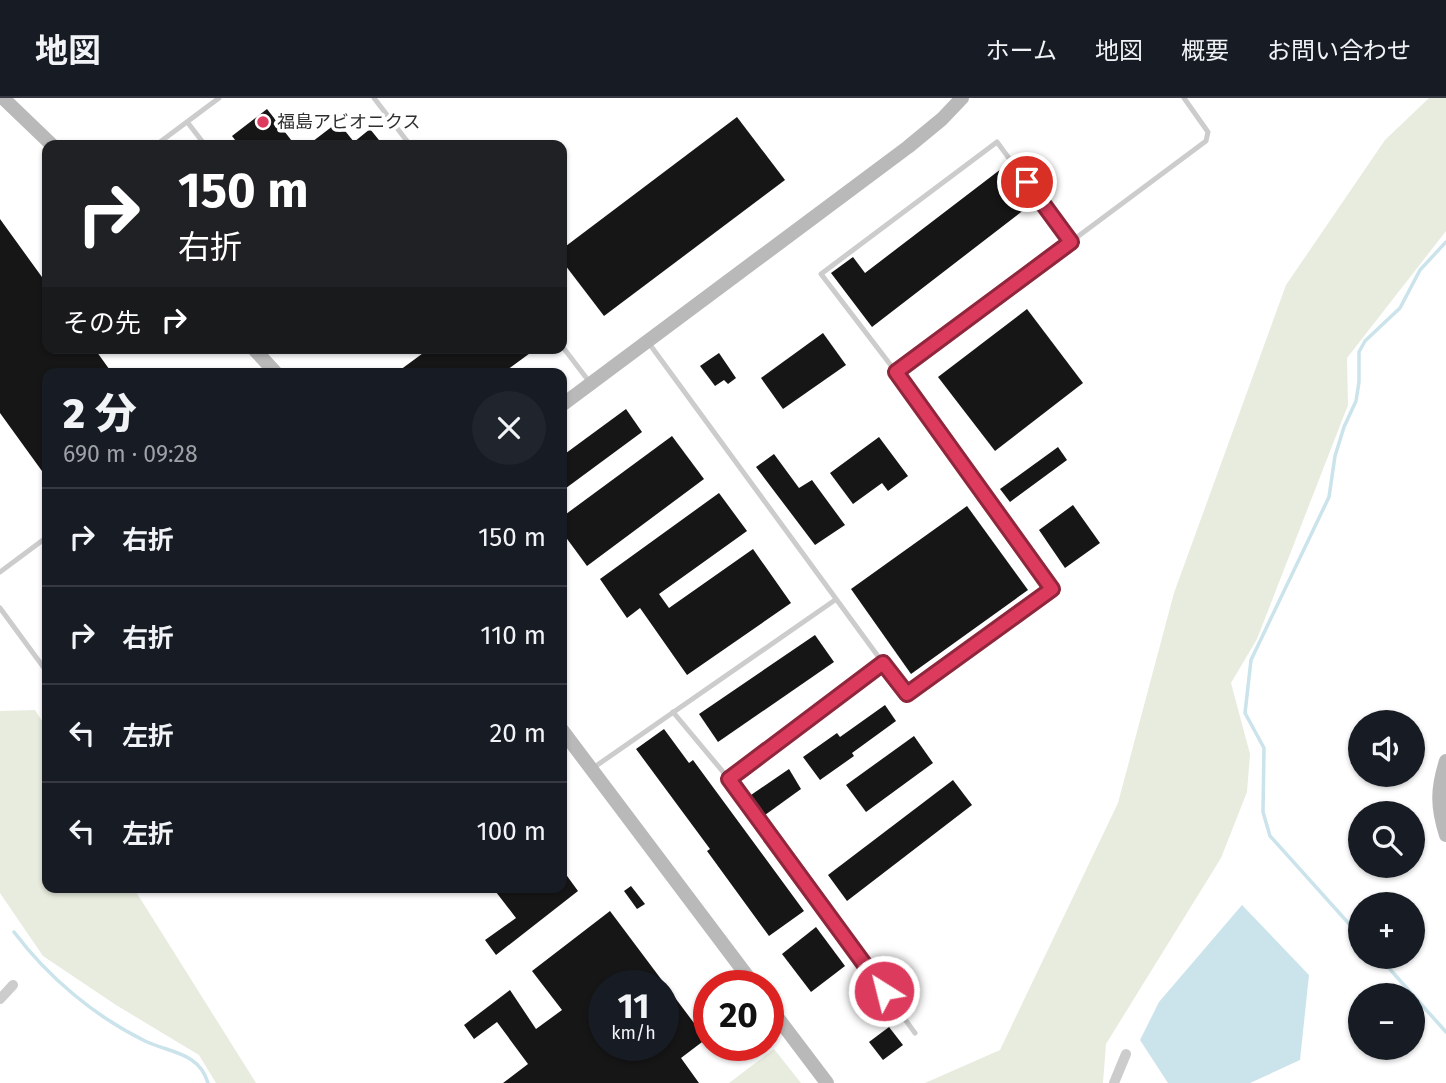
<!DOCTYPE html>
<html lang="ja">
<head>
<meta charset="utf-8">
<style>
	:root { --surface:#171b24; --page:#20242c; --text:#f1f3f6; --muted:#9ea1a6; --line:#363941 }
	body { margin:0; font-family:"Fira Sans","Noto Sans JP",sans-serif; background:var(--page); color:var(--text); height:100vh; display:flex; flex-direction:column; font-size:26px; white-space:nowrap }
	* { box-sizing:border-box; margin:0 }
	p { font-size:23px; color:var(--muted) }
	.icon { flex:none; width:38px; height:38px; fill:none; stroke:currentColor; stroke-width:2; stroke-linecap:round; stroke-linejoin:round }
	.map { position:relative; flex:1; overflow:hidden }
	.drawer { position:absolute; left:42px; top:270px; width:525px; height:525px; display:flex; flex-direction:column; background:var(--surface); border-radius:14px; box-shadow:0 2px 5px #0004 }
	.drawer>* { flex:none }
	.banner { position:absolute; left:42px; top:42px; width:525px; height:214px; border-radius:14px; box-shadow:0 2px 5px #0004; background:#202124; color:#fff; overflow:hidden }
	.controls { position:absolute; left:1348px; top:612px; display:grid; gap:14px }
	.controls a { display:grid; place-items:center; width:77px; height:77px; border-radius:50%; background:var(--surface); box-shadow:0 2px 5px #0004; font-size:35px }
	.speed { position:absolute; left:588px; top:872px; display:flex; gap:14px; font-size:35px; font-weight:700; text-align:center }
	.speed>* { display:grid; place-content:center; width:91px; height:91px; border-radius:50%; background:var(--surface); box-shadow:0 2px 5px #0004; line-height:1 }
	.speed small { font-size:18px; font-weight:400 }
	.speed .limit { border:10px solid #d22; background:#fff; color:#111 }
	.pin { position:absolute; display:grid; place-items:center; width:60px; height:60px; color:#fff; margin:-30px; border:4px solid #fff; border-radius:50%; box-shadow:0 2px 7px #0007 }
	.me { position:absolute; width:77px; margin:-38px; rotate:324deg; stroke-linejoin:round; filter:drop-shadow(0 0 5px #0008) }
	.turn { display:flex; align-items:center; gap:24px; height:147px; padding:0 21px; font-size:32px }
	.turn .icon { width:91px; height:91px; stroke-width:2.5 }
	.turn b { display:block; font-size:49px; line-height:60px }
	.then { display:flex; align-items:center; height:66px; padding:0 21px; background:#0003; gap:14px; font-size:26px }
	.round { display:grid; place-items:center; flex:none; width:74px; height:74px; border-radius:37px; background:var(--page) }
	.headline { display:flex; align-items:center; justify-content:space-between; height:119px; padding:0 21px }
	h1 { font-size:42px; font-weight:800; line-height:52px }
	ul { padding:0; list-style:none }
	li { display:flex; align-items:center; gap:21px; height:98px; padding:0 21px; border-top:2px solid var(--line) }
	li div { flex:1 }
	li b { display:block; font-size:26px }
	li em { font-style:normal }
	header { display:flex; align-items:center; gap:42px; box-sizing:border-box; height:98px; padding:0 35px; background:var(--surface); border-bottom:2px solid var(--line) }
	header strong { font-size:33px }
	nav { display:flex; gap:38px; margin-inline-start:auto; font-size:24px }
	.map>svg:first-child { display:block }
</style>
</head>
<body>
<header>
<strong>地図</strong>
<nav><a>ホーム</a><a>地図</a><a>概要</a><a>お問い合わせ</a></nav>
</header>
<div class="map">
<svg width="1446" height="985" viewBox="0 0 1446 985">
	<rect width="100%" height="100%" fill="#fff"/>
	<g fill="#e7ecde">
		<path d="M1429,0H1446V133L1347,260L1348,307L1257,541L1231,585L1250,656L1247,694L1221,760L1106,946L1103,985H925L1000,952L1118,705L1174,495L1286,187L1385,42Z"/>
		<path d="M35,612L47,631V789H133L256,985H216L199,957L116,907L43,858L0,795V613Z"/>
		<path d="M774,951L801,985H729Z"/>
	</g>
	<path fill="#cbe3eb" d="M1242,807L1309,877L1300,962L1250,985H1168L1140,942L1159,904Z"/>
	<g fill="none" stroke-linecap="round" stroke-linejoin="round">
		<g stroke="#cbe3eb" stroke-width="3.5">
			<path d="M14,834C48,879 94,918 145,943C170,955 199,954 208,985"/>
			<path d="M1360,838L1270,738L1263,714L1264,650L1245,615L1251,562L1329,399L1335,358L1344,329L1356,303L1359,284V254L1365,243L1400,210L1420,172L1446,144"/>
			<path d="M1379,859L1446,934"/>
		</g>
	</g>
	<g fill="#161616" fill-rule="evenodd">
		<path d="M267,11L295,47H239L232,38Z"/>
		<path d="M737,19L785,82L604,218L562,163V151Z"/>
		<path d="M338,24L354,44L370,31L383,47H308Z"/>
		<path d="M1001,71L1029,108L872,229L831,175L853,159L865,175Z"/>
		<path d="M0,121L47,186V250H94L112,275H47V380L0,315Z"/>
		<path d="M1027,211L1083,285L995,353L938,279Z"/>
		<path d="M823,235L846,267L783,311L761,280Z"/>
		<path d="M430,250H537L503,275H396Z"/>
		<path d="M719,255L736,280L728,286L724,282L715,288L700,268Z"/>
		<path d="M626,311L642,334L562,393V358Z"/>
		<path d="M672,338L704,381L587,468L562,434V419Z"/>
		<path d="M879,339L908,378L888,393L882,385L853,406L830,375Z"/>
		<path d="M1058,349L1067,362L1010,404L1000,391Z"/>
		<path d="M774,356L799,390L812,382L845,427L815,447L756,369Z"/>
		<path d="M719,395L747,433L659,496L669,510L753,451L791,505L687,577L640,510L627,520L600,481Z"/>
		<path d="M1073,407L1100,445L1065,470L1039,432Z"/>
		<path d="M967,408L1028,492L911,576L851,491Z"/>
		<path d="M815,537L834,564L718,644L699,616Z"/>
		<path d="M885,607L896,623L852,655L854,658L820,682L803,659L837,635L840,639Z"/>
		<path d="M664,631L689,665L693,662L804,813L769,838L707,753L710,751L636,651Z"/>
		<path d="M914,638L933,665L866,714L846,687Z"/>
		<path d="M789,671L801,691L765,717L751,697Z"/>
		<path d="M953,682L972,707L847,803L828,777Z"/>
		<path d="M562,771L578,793L496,857L485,842L516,820L496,794L502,789H562Z"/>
		<path d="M631,788L645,806L637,811L624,793Z"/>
		<path d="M610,813L706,941L681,960L699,985H503L528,966L497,924L474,941L464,927L510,892L536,931L562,912L532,873ZM604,887H663V947H604Z"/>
		<path d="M816,829L845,868L811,894L782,856Z"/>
		<path d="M889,929L903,947L883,962L869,944Z"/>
	</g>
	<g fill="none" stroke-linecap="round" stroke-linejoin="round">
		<g stroke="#ccc" stroke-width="5">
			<path d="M374,0L410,47"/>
			<path d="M188,25L205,47"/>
			<path d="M156,47L219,0"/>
			<path d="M648,244L883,565L729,681"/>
			<path d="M562,248L591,286"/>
			<path d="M896,274L1206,43L1208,34L1184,0"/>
			<path d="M0,474L47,439"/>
			<path d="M0,510L47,574"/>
			<path d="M883,565L907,596L1052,491L896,274L821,176L997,44L1071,144"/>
			<path d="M673,614L729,681L915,935"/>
			<path d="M593,670L835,502"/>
		</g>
		<g stroke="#ccc" stroke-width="10">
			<path d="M0,901L13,887"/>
			<path d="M1114,985L1126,956"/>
		</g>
		<g stroke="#b9b9b9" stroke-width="14">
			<path d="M3,0L52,47"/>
			<path d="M253,250L276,275"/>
			<path d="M562,307L908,49L942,21L962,0"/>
			<path d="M562,632L754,887"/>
			<path d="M1446,663C1437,691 1437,709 1446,737"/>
			<path d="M768,907L827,985"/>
		</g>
	</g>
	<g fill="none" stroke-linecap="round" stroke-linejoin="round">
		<g stroke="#90263c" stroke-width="18">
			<path id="route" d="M884,893L729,681L883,565L907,596L1052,491L896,274L1071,144L1027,84"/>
		</g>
		<use href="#route" stroke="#dd3b5d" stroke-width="12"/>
	</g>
	<circle fill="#dd3b5d" stroke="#fff" stroke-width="2.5" cx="263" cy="24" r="7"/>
	<g text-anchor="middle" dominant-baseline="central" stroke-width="7" stroke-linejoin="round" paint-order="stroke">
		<g font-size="18" fill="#2f2f2f" stroke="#fff" text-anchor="start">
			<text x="277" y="24">福島アビオニクス</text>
		</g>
	</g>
</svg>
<div class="controls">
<a><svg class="icon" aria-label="sound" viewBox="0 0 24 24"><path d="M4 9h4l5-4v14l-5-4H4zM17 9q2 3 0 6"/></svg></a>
<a><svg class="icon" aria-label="search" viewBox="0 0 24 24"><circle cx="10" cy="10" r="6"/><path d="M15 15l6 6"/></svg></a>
<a>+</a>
<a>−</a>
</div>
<div class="speed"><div>11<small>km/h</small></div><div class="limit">20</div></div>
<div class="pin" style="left:1027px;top:84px;background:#d93025"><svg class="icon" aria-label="arrive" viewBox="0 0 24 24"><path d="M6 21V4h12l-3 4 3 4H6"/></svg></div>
<svg class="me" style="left:884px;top:893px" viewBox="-20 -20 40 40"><circle r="17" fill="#dd3b5d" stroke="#fff" stroke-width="3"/><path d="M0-11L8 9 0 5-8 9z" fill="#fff"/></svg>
<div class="banner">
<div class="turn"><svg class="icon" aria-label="right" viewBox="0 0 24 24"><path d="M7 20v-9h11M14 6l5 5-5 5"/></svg><div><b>150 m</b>右折</div></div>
<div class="then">その先<svg class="icon" aria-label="right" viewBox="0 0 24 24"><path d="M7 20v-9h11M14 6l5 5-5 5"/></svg></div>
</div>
<section class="drawer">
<div class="headline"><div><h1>2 分</h1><p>690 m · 09:28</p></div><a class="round"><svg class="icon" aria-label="close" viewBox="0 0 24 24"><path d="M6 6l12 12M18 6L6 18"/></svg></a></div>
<ul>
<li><svg class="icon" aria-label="right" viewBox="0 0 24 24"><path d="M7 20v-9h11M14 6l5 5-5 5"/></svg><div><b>右折</b></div><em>150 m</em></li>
<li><svg class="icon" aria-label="right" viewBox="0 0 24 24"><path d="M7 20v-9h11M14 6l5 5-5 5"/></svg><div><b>右折</b></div><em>110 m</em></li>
<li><svg class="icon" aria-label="left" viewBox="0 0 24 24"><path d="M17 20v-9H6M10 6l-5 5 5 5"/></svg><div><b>左折</b></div><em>20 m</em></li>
<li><svg class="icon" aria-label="left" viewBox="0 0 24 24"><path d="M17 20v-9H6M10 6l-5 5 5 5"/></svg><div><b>左折</b></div><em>100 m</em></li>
</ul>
</section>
</div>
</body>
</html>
